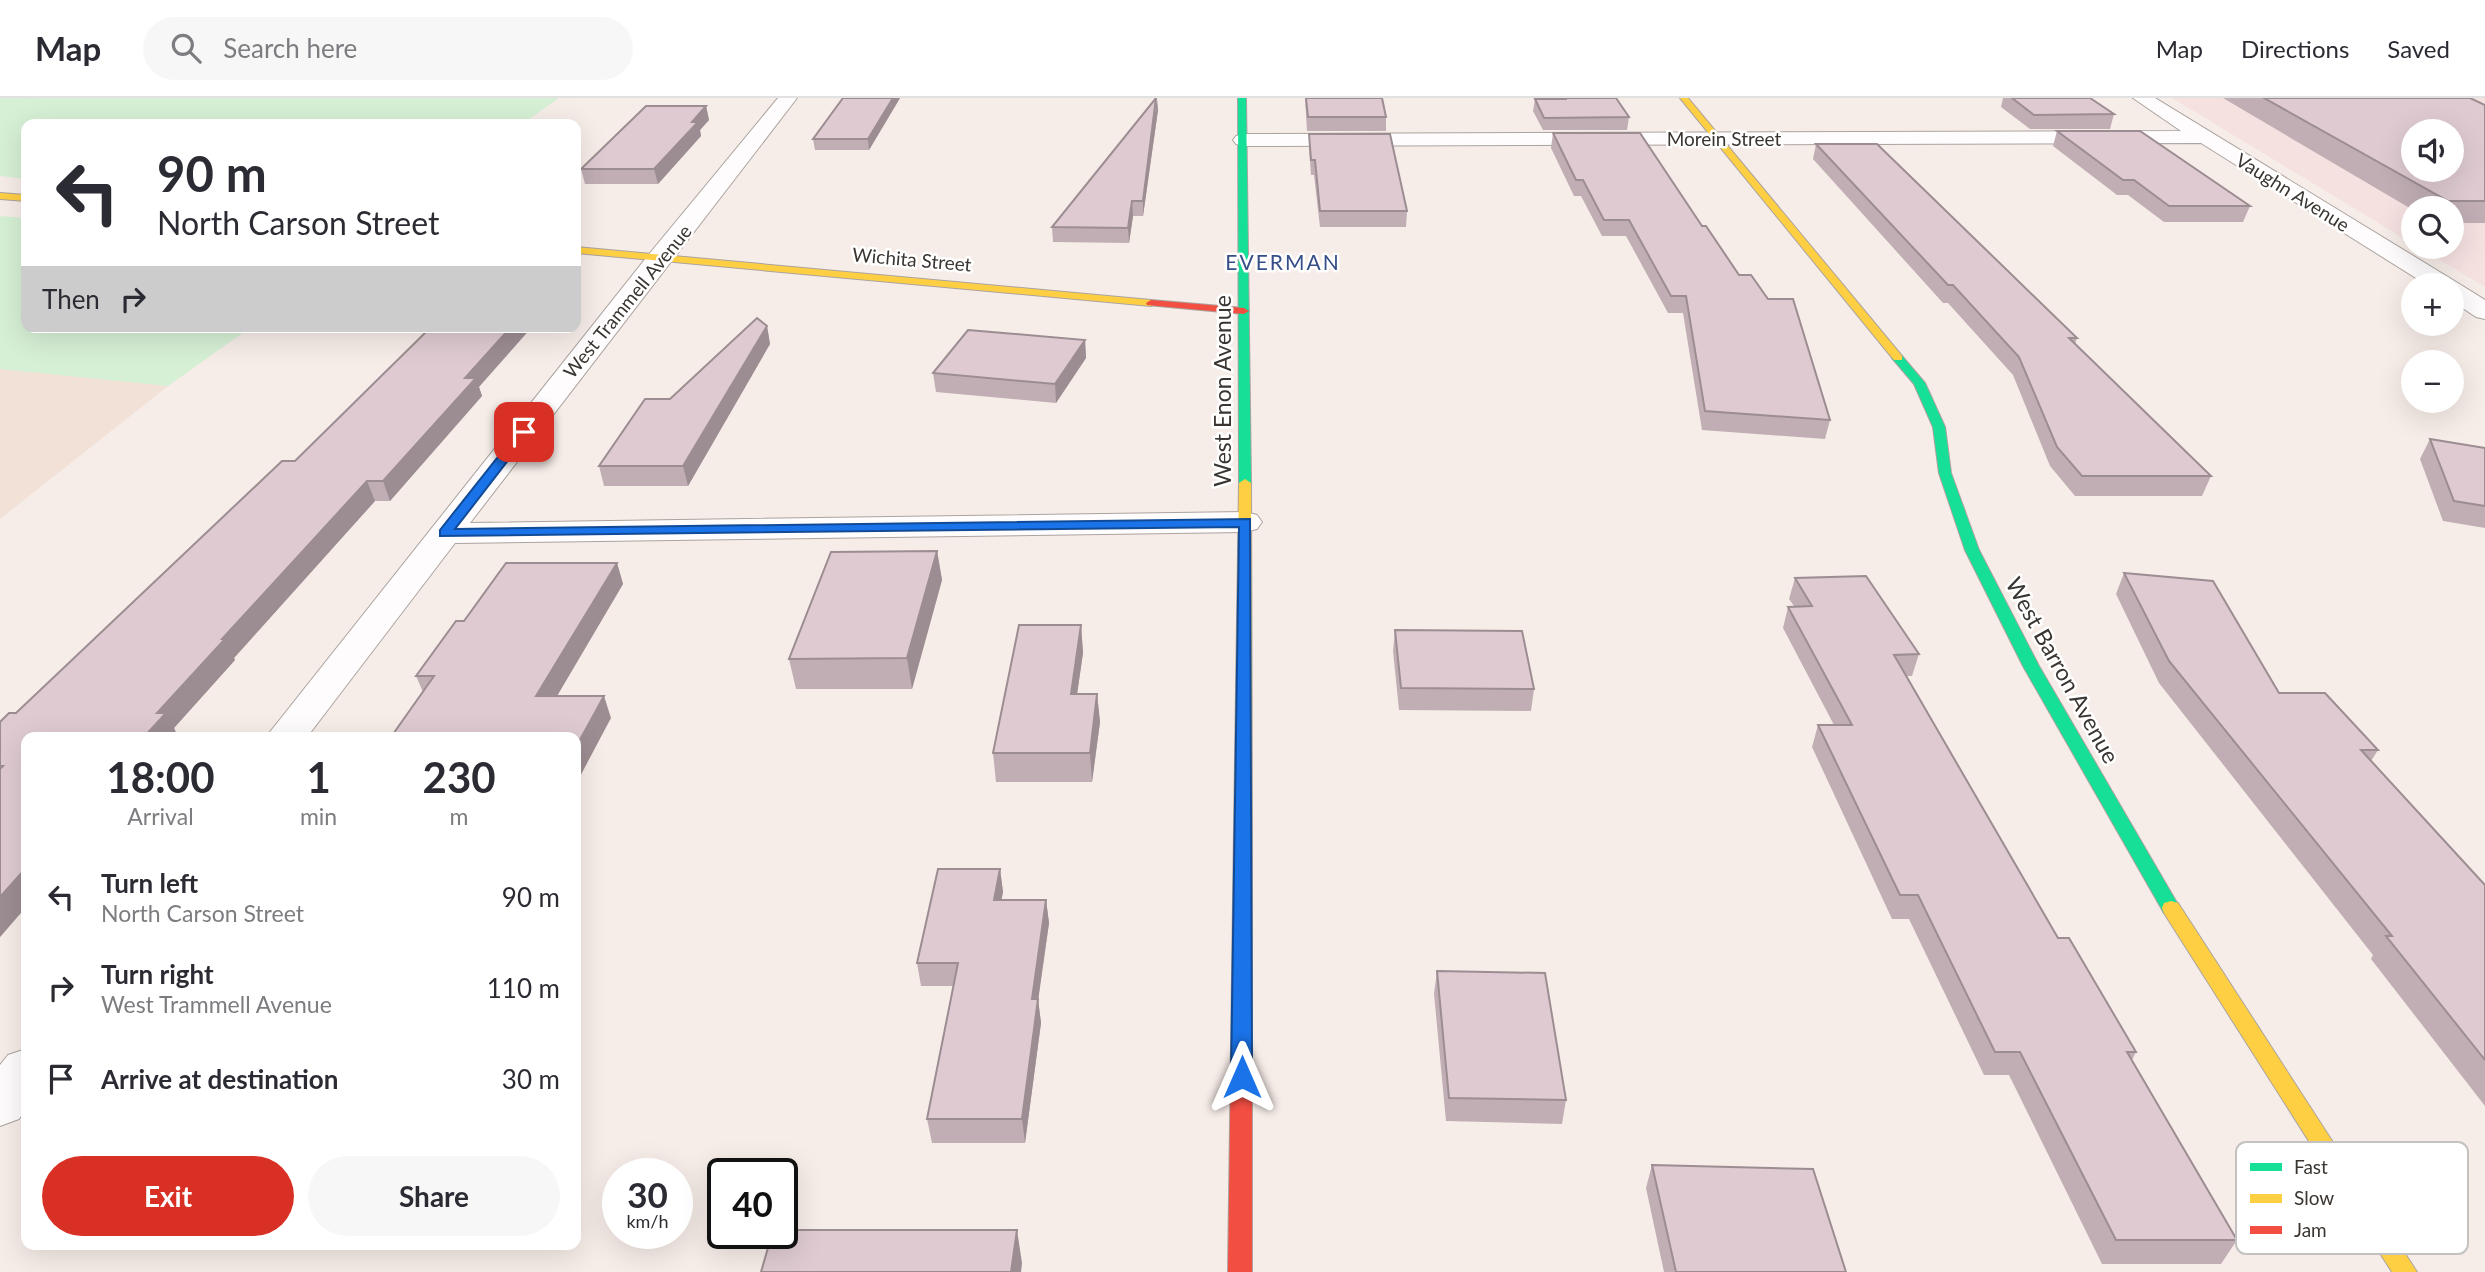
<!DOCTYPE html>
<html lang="en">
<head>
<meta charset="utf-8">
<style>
	:root { --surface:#fff; --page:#f7f7f7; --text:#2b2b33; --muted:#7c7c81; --line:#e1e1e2; --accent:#d93025 }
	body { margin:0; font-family:Lato,sans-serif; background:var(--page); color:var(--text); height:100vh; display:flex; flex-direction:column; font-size:26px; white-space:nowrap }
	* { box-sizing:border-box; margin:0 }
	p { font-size:23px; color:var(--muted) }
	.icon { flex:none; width:38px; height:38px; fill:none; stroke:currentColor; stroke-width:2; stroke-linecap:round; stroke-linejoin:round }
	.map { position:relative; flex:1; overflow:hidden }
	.drawer { position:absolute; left:21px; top:634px; width:560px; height:518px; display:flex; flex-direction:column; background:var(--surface); border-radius:14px; box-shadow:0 7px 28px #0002 }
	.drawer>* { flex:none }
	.guide { position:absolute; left:21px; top:21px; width:560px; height:214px; border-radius:14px; box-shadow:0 7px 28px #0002; background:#fff; color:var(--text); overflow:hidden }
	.fabs { position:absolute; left:2401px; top:21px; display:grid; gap:14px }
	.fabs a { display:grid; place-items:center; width:63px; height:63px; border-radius:50%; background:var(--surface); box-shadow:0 7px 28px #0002; font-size:35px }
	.speed { position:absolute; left:602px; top:1060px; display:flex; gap:14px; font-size:35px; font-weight:700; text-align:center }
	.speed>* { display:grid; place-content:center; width:91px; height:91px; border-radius:50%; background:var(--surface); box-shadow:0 7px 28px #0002; line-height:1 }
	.speed small { font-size:18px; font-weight:400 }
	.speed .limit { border:4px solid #111; border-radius:10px; background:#fff; color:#111 }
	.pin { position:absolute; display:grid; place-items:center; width:60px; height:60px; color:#fff; margin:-30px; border-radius:14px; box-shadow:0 4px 10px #0006 }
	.me { position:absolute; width:77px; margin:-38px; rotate:0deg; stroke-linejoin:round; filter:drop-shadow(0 0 5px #0008) }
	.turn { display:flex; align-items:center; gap:24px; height:147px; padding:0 21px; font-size:32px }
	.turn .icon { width:91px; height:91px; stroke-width:2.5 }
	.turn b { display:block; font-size:49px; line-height:60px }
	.then { display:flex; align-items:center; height:66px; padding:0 21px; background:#0003; gap:14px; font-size:26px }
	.eta { display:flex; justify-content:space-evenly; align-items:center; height:119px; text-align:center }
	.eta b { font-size:42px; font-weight:700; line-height:49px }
	.primary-button { display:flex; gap:14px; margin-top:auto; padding:14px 21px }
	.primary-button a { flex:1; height:80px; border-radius:42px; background:var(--accent); color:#fff; font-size:28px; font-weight:700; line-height:80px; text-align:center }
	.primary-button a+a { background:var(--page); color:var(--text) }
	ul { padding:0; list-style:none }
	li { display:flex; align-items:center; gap:21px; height:91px; padding:0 21px }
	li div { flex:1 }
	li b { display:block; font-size:26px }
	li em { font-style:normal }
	header { display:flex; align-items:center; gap:42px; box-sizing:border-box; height:98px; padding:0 35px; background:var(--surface); border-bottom:2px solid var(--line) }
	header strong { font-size:33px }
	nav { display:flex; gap:38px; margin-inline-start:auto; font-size:24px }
	.search { width:490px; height:63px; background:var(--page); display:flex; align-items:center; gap:18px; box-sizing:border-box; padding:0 24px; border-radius:38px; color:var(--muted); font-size:26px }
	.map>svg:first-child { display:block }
</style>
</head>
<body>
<header>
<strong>Map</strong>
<div class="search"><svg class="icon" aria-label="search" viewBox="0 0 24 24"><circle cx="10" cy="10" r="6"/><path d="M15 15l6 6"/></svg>Search here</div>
<nav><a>Map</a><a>Directions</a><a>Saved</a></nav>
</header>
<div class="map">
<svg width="2485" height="1174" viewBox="0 0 2485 1174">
	<rect width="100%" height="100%" fill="#f7ede8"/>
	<path fill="#f2e1d7" d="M0,271L168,288L0,421Z"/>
	<path fill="#f5e1e0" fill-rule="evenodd" d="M2172,0H2485V189L2418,149H2452V110H2413V146ZM2413,33H2452V72H2413Z"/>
	<g fill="#d6f0d5">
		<path d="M0,0H559L522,26H26V81L0,78Z"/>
		<path d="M0,118L26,120V229H251L168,288L0,271Z"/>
	</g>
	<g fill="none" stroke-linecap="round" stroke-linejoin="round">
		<g stroke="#aba39f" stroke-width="2">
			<g id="street">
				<path d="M778,0H797L470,425L1245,414L1257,417L1262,424L1257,431L1245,434L455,445L307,639H266L650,155Z"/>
				<path d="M2133,0H2155L2461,187L2485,202V221L2476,219L2452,203V187H2427L2201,45L1243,48L1236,46L1233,42L1236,38L1243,36L2181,33Z"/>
				<path d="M26,951V1011L19,1021L0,1028V967L8,957Z"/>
			</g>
		</g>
		<g stroke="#aba39f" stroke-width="2">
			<g id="fast">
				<path d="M1238,0H1246L1251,385L1245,389L1239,385Z"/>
				<path d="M1898,257L1902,258L1925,285L1945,329L1951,375L1979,452L2039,568L2180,810L2178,815L2171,817L2164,815L2023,568L1965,452L1939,375L1933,329L1914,286L1892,260Z"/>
			</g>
		</g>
		<g stroke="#aba39f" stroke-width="2">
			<g id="slow">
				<path d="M1680,0H1688L1902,258V262H1894Z"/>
				<path d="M0,95L26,97V103L0,101Z"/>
				<path d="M576,149L1151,202L1156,205L1151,208L576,155Z"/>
				<path d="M1245,381L1251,385L1252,730L1249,734H1237L1234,730L1239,385Z"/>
				<path d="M2171,803L2178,805L2417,1174H2392L2164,815L2162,810L2164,805Z"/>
			</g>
		</g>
		<g stroke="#aba39f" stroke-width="2">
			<g id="jam">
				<path d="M1151,202L1244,210L1249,213L1244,216L1147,207L1146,205Z"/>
				<path d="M1243,724L1249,726L1252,730V1174H1228L1234,730L1237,726Z"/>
			</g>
		</g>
		<use href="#street" fill="#fefcfc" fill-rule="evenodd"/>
		<use href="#fast" fill="#16e098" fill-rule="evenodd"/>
		<use href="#slow" fill="#ffcf43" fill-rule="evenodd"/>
		<use href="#jam" fill="#f24e42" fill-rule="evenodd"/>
	</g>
	<g fill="#c0aeb4">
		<path d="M900,0L869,52H815L813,41Z"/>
		<path d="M1305,0H1382L1386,19V33H1307Z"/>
		<path d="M1557,0H1616L1629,19L1627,32H1543L1533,13L1535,1H1558Z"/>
		<path d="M2003,0H2090L2114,16L2110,31H2030L2001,9Z"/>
		<path d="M2223,0H2470L2485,7V125H2452V110H2413V112Z"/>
		<path d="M706,8L709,22L700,32L701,38L658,86H585L581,71Z"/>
		<path d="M1158,12L1143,118H1133L1129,145L1053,144L1052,129Z"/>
		<path d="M2057,33L2250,108L2243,124H2164L2128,97H2117L2053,48Z"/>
		<path d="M1553,35L1830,322L1825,341L1702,332L1683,215H1668L1626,138H1602L1581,98H1574L1551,50Z"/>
		<path d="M1309,36L1407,113L1406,129H1320L1314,77H1311L1309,50Z"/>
		<path d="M1816,46L2077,240L2075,246L2211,378L2202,398H2075L2050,368L2013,277L1948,205H1943L1813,61Z"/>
		<path d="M767,228L770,246L688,388H604L599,368L670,301Z"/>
		<path d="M1085,242L1086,260L1056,305L936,294L933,275Z"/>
		<path d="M479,289L482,298L390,403H375L234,560L235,562L174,630L177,637L176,639H26V809L0,839V624L16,615L295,363Z"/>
		<path d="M2430,341L2485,350V430L2443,423L2420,361Z"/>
		<path d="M937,453L942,482L912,591H796L789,561Z"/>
		<path d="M617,465L623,486L557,598L611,620L576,639L423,594L416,578L464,523Z"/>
		<path d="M2124,475L2279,595L2378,652L2371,663L2485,787V1008L2371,861L2373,857L2159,585L2116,496Z"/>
		<path d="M1795,480L1919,556L1912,578H1907L2058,840L2136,954L2132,962L2237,1142L2221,1166H2102L2009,977H1984L1909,821H1892L1812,649L1818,627H1834L1783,530L1788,509L1794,508L1789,501Z"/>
		<path d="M1081,527L1083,555L1077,596H1097L1100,624L1092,684H996L993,655Z"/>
		<path d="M1395,532L1534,591L1531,613L1399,612L1393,553Z"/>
		<path d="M1000,771L1003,794L1001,802H1046L1049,825L1038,901L1041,925L1025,1045H932L927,1021L954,888H921L917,865Z"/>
		<path d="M1437,873L1566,1002L1562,1026L1446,1023L1434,896Z"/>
		<path d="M1652,1067L1846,1174H1664L1646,1090Z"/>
	</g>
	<g fill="#9c8d92">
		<path d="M893,0H900L869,52L868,41Z"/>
		<path d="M1157,0L1158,12L1143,118V103Z"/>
		<path d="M706,8L709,22L700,32L701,38L658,86L654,71L692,24Z"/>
		<path d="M1132,103L1133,118L1129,145L1128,130Z"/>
		<path d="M767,228L770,246L688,388L683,368Z"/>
		<path d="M511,229H532L479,289L482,298L390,403L383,383L465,280Z"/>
		<path d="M1085,242L1086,260L1056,305L1055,286Z"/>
		<path d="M367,383L375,403L234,560L235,562L174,630L177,637L176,639H144L157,615L222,541Z"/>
		<path d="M937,453L942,482L912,591L907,560Z"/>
		<path d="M617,465L623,486L544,620L536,598Z"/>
		<path d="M1081,527L1083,555L1073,624L1071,596Z"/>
		<path d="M1097,596L1100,624L1092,684L1090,655Z"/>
		<path d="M604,598L611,620L576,686V649Z"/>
		<path d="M26,770V809L0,839V799Z"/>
		<path d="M1000,771L1003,794L997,825L994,802Z"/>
		<path d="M1046,802L1049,825L1035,925L1032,901Z"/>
		<path d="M1038,901L1041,925L1025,1045L1022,1021Z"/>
		<path d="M1017,1132L1022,1165L1021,1174H1011Z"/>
	</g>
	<g fill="#dfcad1" stroke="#9c8d92" stroke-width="2" fill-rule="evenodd">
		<path d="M843,0H893L868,41H813Z"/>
		<path d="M1156,0L1143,103H1132L1128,130L1052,129Z"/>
		<path d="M1306,0H1382L1386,19H1308Z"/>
		<path d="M1566,0H1616L1629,19L1544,20L1535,1H1566Z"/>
		<path d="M2012,0H2090L2114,16L2034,17Z"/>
		<path d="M2264,0H2470L2485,7V103H2448ZM2413,33H2452V72H2413Z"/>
		<path d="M646,8H706L692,24H698L654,71H581Z"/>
		<path d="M2057,33H2140L2250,108H2169L2134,82H2123Z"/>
		<path d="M1553,35H1640L1702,128H1706L1739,177H1751L1768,201H1793L1830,322L1705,313L1686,198H1671L1629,122H1604L1583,82H1576Z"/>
		<path d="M1309,36H1390L1407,113H1320L1315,62H1311Z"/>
		<path d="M1816,46H1877L2077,240H2069L2211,378H2082L2057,349L2019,259L1953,187H1948Z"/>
		<path d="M757,220L767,228L683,368H599L645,301H670Z"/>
		<path d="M431,229H511L465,280H476L383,383H367L222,541H225L157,615H166L144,639H26V770L0,799V671L3,668H0V624L9,615H16L282,363H295Z"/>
		<path d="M968,232L1085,242L1055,286L933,275Z"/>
		<path d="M2430,341L2485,350V408L2454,403Z"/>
		<path d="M937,453L907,560L789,561L831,454Z"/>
		<path d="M506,465H617L536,598H604L576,649V639H391L434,578H416L456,523H464Z"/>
		<path d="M2124,475L2213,483L2279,595H2325L2378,652H2361L2485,787V962L2386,838H2392L2169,563Z"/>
		<path d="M1866,478L1919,556L1894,557L2058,840H2069L2136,954H2127L2237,1142H2116L2020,954H1995L1918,797H1900L1818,627H1852L1788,509L1812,508L1795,480Z"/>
		<path d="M1019,527H1081L1071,596H1097L1090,655H993Z"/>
		<path d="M1395,532L1522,533L1534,591L1401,590Z"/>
		<path d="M938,771H1000L994,802H1046L1032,901H1038L1022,1021H927L958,865H917Z"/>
		<path d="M1437,873L1545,875L1566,1002L1449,1000Z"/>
		<path d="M1652,1067L1813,1071L1846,1174H1676Z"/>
		<path d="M782,1132H1017L1011,1174H761L772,1136H782Z"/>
	</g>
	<path fill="#1a73e8" stroke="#114b97" stroke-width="2" d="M524,330L530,334L455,431L1250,421L1252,979L1249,985L1242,987L1234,985L1231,979L1239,429L440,438V432L520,331Z"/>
	<g text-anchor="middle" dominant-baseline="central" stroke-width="5" stroke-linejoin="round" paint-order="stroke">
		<g font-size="19" fill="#3b3531" stroke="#fff">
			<text x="1724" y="40">Morein Street</text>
			<text transform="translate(2293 94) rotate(32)">Vaughn Avenue</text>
			<text transform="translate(912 161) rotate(5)">Wichita Street</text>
			<text transform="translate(627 203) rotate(-51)">West Trammell Avenue</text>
		</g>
		<g font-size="21" letter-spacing="2" fill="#364e88" stroke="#fff">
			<text x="1283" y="163">EVERMAN</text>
		</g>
		<g font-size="23" fill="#3b3531" stroke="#fff">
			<text transform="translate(1222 293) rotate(-90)">West Enon Avenue</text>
			<text transform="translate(2063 572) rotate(61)">West Barron Avenue</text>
		</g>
	</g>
	<rect x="2236" y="1044" width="232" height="112" rx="10" fill="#fff" stroke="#c4c2c1" stroke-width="2"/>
	<rect x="2250" y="1065" width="32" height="8" fill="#16e098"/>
	<rect x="2250" y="1096" width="32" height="9" fill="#ffcf43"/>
	<rect x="2250" y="1128" width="32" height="8" fill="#f24e42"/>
	<g font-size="19" fill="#3b3531">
		<text x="2294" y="1076">Fast</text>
		<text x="2294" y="1107">Slow</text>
		<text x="2294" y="1139">Jam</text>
	</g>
</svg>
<div class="fabs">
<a><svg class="icon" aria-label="sound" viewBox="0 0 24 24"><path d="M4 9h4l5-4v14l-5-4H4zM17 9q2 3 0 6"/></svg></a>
<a><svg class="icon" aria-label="search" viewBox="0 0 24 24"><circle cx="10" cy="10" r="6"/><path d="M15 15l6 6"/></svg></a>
<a>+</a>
<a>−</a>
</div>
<div class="speed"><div>30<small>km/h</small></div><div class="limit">40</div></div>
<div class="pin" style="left:524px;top:334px;background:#d93025"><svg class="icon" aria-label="arrive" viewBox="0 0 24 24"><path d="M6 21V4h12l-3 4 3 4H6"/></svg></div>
<svg class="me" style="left:1242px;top:979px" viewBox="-20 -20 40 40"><path d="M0-17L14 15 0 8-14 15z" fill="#1a73e8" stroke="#fff" stroke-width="4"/></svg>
<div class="guide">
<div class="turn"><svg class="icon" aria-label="left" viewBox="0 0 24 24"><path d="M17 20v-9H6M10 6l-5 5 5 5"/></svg><div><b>90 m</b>North Carson Street</div></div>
<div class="then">Then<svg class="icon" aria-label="right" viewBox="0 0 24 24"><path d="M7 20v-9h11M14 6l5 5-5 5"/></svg></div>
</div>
<section class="drawer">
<div class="eta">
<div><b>18:00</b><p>Arrival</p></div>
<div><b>1</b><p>min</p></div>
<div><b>230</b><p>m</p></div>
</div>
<ul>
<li><svg class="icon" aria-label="left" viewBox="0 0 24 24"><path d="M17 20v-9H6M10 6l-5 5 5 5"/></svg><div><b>Turn left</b><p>North Carson Street</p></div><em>90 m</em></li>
<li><svg class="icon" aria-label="right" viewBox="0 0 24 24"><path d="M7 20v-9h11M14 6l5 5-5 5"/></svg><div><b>Turn right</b><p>West Trammell Avenue</p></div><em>110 m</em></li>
<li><svg class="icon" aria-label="arrive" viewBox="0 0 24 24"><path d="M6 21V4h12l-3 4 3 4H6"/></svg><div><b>Arrive at destination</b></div><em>30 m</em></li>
</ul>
<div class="primary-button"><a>Exit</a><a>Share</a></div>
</section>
</div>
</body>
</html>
